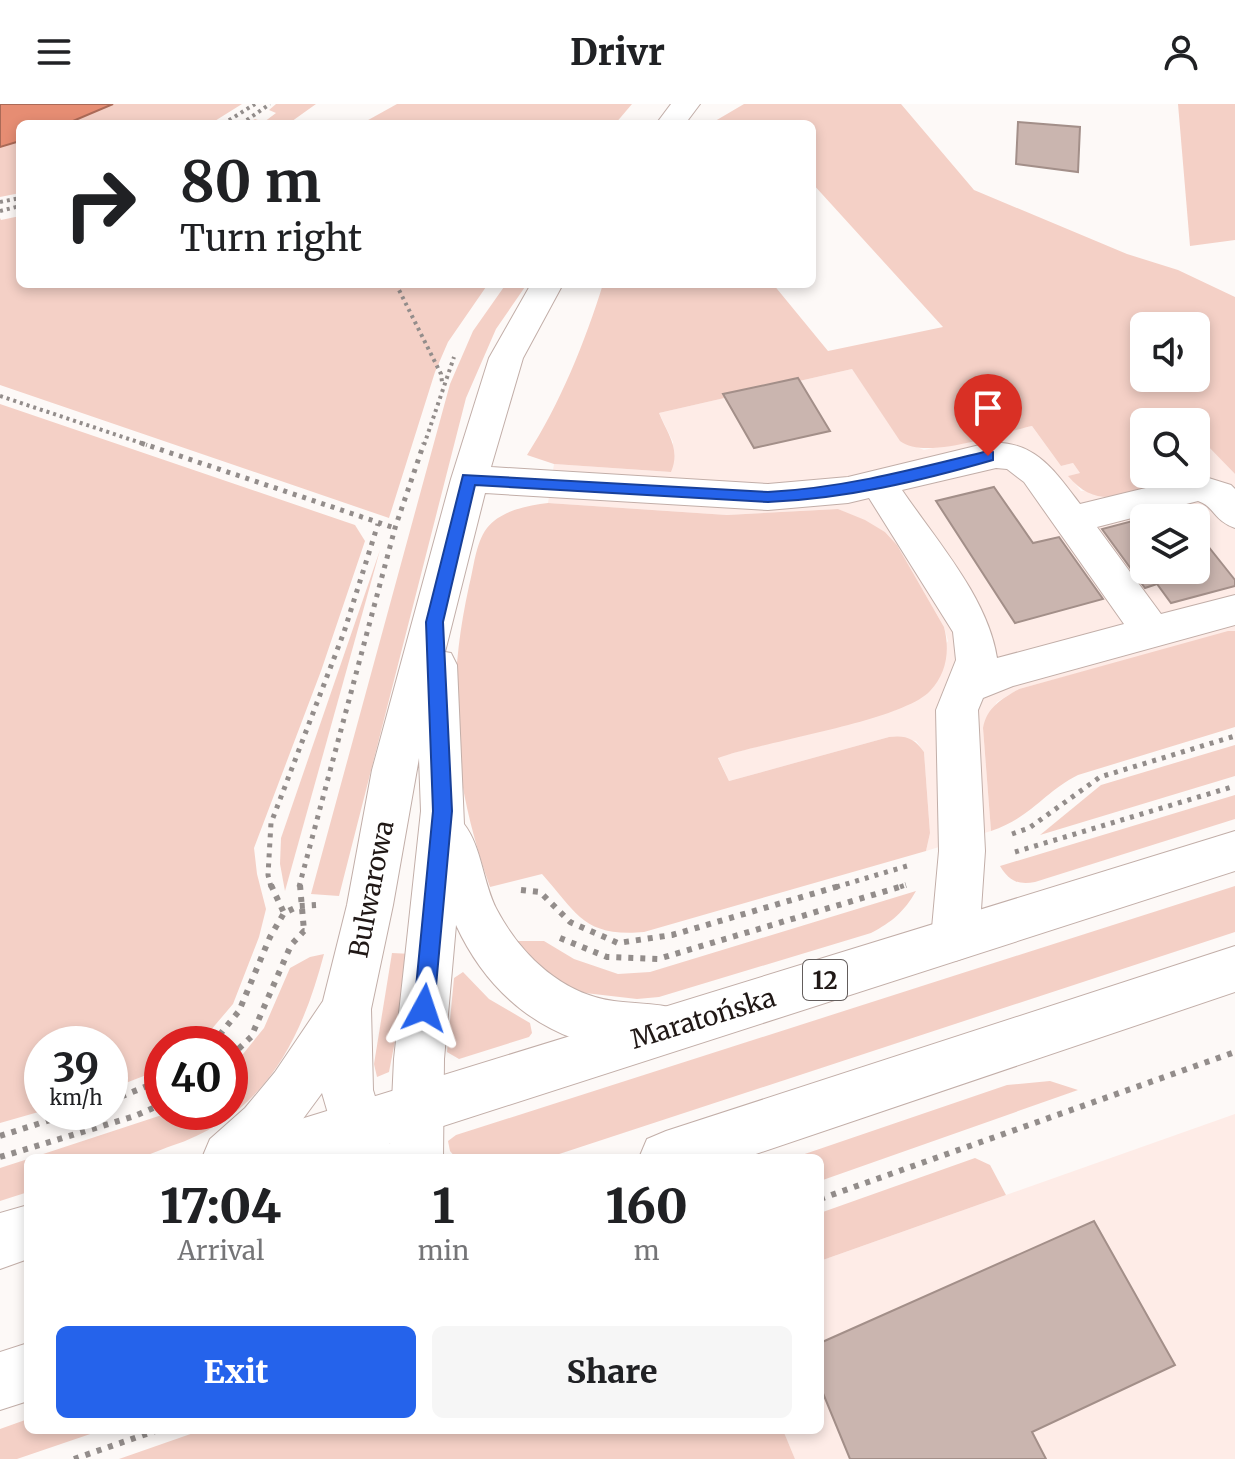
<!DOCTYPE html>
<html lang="en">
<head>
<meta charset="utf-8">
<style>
	:root { --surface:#fff; --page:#f6f6f6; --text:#202124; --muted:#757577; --accent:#2563eb }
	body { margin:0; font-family:Merriweather,serif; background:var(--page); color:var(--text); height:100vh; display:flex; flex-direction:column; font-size:30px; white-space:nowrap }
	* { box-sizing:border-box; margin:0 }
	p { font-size:26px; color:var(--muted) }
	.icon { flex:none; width:44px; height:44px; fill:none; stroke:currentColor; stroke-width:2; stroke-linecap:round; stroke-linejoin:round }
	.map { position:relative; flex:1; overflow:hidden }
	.drawer { position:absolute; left:24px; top:1050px; width:800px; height:280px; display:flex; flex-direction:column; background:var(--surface); border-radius:12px; box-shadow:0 4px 12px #0003 }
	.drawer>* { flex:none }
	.banner { position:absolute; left:16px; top:16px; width:800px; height:168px; border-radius:12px; box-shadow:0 4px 12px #0003; background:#fff; color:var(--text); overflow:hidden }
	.tools { position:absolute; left:1130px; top:208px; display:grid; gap:16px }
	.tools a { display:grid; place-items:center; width:80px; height:80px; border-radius:12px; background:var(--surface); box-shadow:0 4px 12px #0003; font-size:40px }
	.speed { position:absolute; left:24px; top:922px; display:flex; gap:16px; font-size:40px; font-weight:700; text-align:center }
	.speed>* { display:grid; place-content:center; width:104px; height:104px; border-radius:50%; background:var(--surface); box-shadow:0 4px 12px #0003; line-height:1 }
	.speed small { font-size:20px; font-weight:400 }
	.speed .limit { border:12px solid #d22; background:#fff; color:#111 }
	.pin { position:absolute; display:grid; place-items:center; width:68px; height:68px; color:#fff; margin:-82px -34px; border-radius:50% 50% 50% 0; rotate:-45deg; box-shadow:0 0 8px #0007 }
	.pin .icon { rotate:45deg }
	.me { position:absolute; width:88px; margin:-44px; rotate:5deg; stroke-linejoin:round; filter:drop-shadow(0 0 6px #0008) }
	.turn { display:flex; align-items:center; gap:28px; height:168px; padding:0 32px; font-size:36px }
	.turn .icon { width:104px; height:104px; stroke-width:2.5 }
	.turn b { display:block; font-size:56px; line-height:68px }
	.eta { display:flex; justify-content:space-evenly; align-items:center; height:136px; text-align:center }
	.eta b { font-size:48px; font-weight:800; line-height:56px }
	.primary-button { display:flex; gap:16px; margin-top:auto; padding:16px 32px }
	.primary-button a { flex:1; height:92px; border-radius:12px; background:var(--accent); color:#fff; font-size:32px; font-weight:800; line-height:92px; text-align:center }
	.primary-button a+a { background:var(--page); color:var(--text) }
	header { display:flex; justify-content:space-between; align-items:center; height:104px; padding:0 32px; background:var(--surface); font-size:36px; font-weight:800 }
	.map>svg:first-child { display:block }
</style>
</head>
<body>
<header><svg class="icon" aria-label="menu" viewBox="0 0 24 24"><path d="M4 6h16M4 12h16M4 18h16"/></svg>Drivr<svg class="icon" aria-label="person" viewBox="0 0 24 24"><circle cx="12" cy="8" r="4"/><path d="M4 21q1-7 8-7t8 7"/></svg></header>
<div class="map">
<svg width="1235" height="1355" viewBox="0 0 1235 1355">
	<rect width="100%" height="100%" fill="#fdf9f7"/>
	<g fill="#feece7" fill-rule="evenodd">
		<path d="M852,265L900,336L924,346L1032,322L1061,362L1073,359L1080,369L1069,372L1081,387L1155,383L1134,358L1144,355V370H1196V341L1205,338L1235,370V527L1019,585L997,598L983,624L991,727L926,747L930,729L924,648L916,637L889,633L729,677L718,653L899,605L948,537L944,523L897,441L885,428L838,405L727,411L548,399L554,360L671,368L673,338L659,309ZM1144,414H1196V466H1144Z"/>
		<path d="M1235,1010V1355H795L783,1326H820V1157Z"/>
	</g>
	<g fill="#f4d0c6" fill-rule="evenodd">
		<path d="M113,0H242L210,20H66Z"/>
		<path d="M276,0H316L288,20H246L255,15L264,18L276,9L269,6Z"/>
		<path d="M397,0H632L615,20H361Z"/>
		<path d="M744,0H901L974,86L1127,150L1178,166L1235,193V370L1205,339L1196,341V318H1144V355L1134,358L1155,384C1119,392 1095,404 1068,372L1080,369L1073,359L1061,362L1032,322C1000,329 926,357 900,337L852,265L659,309C667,329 681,345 671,368L554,360L527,351C560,300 585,238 603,180H773L828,247L943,223L812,79V20H710ZM1144,222H1196V274H1144Z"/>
		<path d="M1178,0H1235V136L1190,142Z"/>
		<path d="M20,37V89L0,93V43Z"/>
		<path d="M20,112V180H488L448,238L435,268L389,414L0,281V114L1,116Z"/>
		<path d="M506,180H527L496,225L466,294L339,792L311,790L450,280L473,227Z"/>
		<path d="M0,300L355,421L365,437L321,567L254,744L257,770L266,805L259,833L233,900L199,940H162V965L110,985V940H42V1007L0,1019Z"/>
		<path d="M548,399L727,411L838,405L865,416L885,428L897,441L944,523C950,546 947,569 930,587C902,617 765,637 718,654L729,677L889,633C906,631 914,634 924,648L930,729L926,747L644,828C583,833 578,810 542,770L490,783C453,678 445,591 469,482C474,464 475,440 487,424C500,407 528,401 548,399Z"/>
		<path d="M380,446L285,787L280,760L281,734Z"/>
		<path d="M1228,527H1235V623L1078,671C1044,688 1032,713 991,727L983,624C987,603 1002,595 1019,585Z"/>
		<path d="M1235,641V672L1040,731L1101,681Z"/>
		<path d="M1235,691V715L1035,778C1018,781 1009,777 1000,762Z"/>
		<path d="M1235,782V828L547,1054H456L450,1047L448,1037L456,1031Z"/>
		<path d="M916,787C904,808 892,818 871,829L659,893L637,895L585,889L554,877L510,837H544L574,855L618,870L650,868Z"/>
		<path d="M392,849L412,850L389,968L377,973L374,960Z"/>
		<path d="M324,850C301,938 263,1012 171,1042C160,1046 147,1052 136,1054C105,1059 63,1054 31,1054L171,1008H230V966L264,924L290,864L310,853Z"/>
		<path d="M463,868L489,895L530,919L532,929L529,933L459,955L447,948L454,874Z"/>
		<path d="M1050,977L1078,986L820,1077V1054H793L1007,981Z"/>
		<path d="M975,1054L990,1061L1006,1091L820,1157V1109Z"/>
		<path d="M28,1055V1088L0,1097V1064Z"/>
		<path d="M28,1315V1326H102L17,1355H0V1325Z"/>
		<path d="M202,1326H783L795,1355H119Z"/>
	</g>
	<path fill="#e68d73" stroke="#ab6a57" stroke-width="2" d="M0,0H113L66,20H20V37L0,43Z"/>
	<g fill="#cab5af" stroke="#a38f89" stroke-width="2">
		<path d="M1018,18L1080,23L1078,68L1016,60Z"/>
		<path d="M798,274L830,327L754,344L723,290Z"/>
		<path d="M994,383L1033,439L1059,433L1103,495L1015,519L936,397Z"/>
		<path d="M1144,414V466H1196V427L1235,476V482L1171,499L1157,480L1145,484L1102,425Z"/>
		<path d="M1094,1117L1175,1261L1032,1328L1046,1355H850L820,1282V1239Z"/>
	</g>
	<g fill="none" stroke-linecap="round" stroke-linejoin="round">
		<g stroke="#c2aea8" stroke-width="2">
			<g id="minor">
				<path d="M671,0H700L685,20H656Z"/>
				<path d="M531,180H563L523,254L491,363L768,380L848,373L988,339C1034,335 1055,367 1080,400L1199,371L1231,381L1235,385V424C1214,417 1214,402 1198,397L1097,423L1161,510L1235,491V521L1013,582L983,594L978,606L985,747L979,835L972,851L955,857L938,851L931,835L939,747L936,606L956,556L953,528L869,394L848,399L768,406L485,389L445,548L451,549L457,561L464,720C482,743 483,780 497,806C521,851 562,890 614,897C639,900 663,899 687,908L694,925L687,942C666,950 648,948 626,946C547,939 488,891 456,821L444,955L443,1054H341L322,989L297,1023L269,1054H202L210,1035L245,1004L275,968L323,897L347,801L372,666L451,375L489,254ZM996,364L1007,365L1024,378L1124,520L997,554C988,494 936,436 902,386ZM419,654L421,707L394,955L390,1040L373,986L371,905L393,801Z"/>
			</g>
		</g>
		<g stroke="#c2aea8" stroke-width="2">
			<g id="major">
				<path d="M1235,727V767L344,1054H235L243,1035L262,1027Z"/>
				<path d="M1235,842V888L744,1054H639L647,1035L666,1027Z"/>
				<path d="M28,1101V1155L0,1165V1109Z"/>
				<path d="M28,1239V1297L0,1306V1248Z"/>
			</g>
		</g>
		<g stroke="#938d8b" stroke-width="4" stroke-dasharray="3 4" stroke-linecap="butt">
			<path d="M223,20L255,0"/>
			<path d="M241,20L270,0"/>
			<path d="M0,98L20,94"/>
			<path d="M0,107L20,102"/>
			<path d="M396,180L441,270L442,278"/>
			<path d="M0,292L147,341"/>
			<path d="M424,341L454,253"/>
		</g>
		<g stroke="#938d8b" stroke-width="5" stroke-dasharray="4 6" stroke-linecap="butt">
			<path d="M141,339L395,424"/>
			<path d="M1012,730L1029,724L1100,673L1235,632"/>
			<path d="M1015,748L1235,682"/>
			<path d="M271,783L268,771L271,719L344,528L378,420"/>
			<path d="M299,783L395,424L424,339"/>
			<path d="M836,783L907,762"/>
			<path d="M900,783L906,781"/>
		</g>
		<g stroke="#938d8b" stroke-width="6" stroke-dasharray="5 7" stroke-linecap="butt">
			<path d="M271,781L284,809"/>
			<path d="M300,781L304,827"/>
			<path d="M521,786L540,788L570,818L618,839L672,831L843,781"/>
			<path d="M560,834L607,853L658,855L906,781"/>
			<path d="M212,940L239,907L270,833L284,809L299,802L316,801"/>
			<path d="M230,953L251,933L291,841L304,827H310"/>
			<path d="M110,997L162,976"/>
			<path d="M0,1032L75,1008"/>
			<path d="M0,1053L135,1012L162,1000"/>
			<path d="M820,1095L1235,948"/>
			<path d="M74,1355L158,1326"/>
		</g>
		<use href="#minor" fill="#fff" fill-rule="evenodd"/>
		<use href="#major" fill="#fff" fill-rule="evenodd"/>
	</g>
	<path fill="#2563eb" stroke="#184099" stroke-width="2" d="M988,347L993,348V356C920,377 845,395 768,398L475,381L443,518L452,707L434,904L431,910L424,913L417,910L414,904L433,707L426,518L463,371L768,388C844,384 915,365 988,347Z"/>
	<g text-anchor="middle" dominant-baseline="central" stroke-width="8" stroke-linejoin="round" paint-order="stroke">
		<rect fill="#fff" stroke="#635d5c" stroke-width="2" x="803" y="856" width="44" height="40" rx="6"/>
		<g font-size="24" font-weight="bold" fill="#201816">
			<text x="825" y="876">12</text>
		</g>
		<g font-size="26" fill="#201816" stroke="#fff">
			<text transform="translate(371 785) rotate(-79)">Bulwarowa</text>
			<text transform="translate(703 914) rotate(-17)">Maratońska</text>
		</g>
	</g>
</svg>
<div class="tools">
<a><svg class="icon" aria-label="sound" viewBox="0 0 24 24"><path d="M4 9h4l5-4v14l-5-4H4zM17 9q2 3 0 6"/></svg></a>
<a><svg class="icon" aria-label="search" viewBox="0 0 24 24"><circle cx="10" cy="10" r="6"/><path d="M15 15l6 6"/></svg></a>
<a><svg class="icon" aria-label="layers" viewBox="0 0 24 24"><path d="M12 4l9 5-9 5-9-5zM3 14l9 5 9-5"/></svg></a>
</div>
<div class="speed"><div>39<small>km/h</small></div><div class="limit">40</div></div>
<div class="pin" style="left:988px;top:352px;background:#d93025"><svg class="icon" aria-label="arrive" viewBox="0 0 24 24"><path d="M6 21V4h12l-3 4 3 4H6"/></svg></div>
<svg class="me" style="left:424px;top:904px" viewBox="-20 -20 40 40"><path d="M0-17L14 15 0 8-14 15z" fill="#2563eb" stroke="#fff" stroke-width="4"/></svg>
<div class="banner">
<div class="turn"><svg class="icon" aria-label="right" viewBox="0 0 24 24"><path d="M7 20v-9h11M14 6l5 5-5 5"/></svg><div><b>80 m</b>Turn right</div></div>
</div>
<section class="drawer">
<div class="eta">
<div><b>17:04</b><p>Arrival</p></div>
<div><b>1</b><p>min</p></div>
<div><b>160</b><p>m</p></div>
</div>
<div class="primary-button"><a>Exit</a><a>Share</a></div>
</section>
</div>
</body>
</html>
